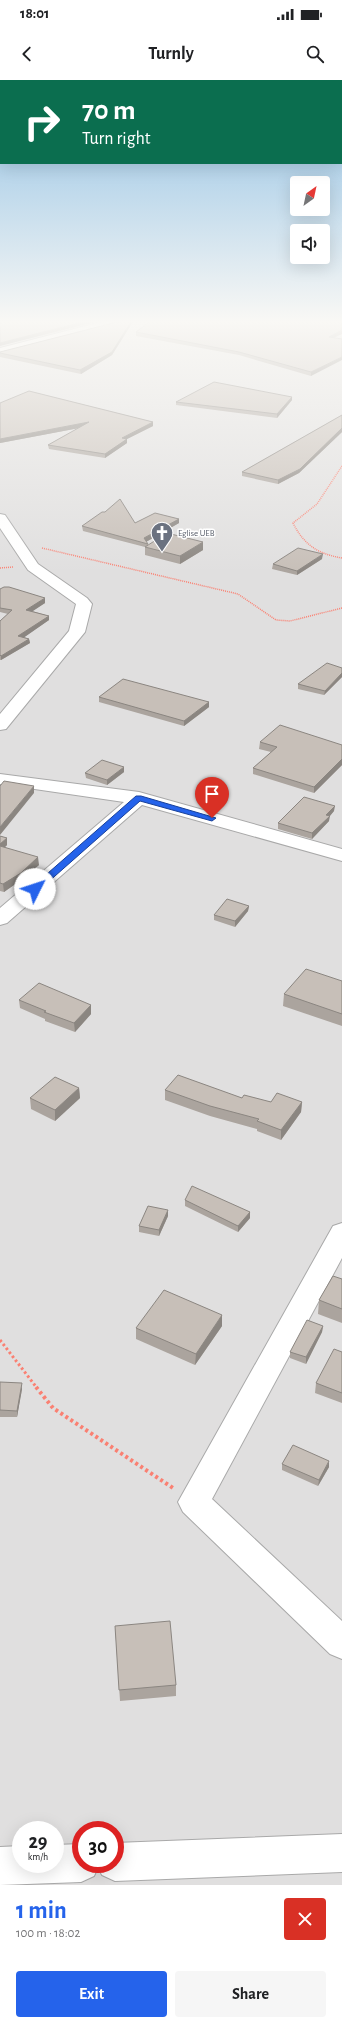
<!DOCTYPE html>
<html lang="en">
<head>
<meta charset="utf-8">
<style>
	:root { --surface:#fff; --page:#f6f6f6; --text:#202124; --muted:#757577; --accent:#2563eb }
	body { margin:0; font-family:"Alegreya Sans",sans-serif; background:var(--page); color:var(--text); height:100vh; display:flex; flex-direction:column; font-size:15px; white-space:nowrap }
	* { box-sizing:border-box; margin:0 }
	p { font-size:13px; color:var(--muted) }
	.icon { flex:none; width:22px; height:22px; fill:none; stroke:currentColor; stroke-width:2; stroke-linecap:round; stroke-linejoin:round }
	.map { position:relative; height:1805px; overflow:hidden }
	.side { display:flex; flex-direction:column; background:var(--surface); flex:1 }
	.side>* { flex:none }
	.banner { position:absolute; left:0px; top:0px; width:342px; height:84px; box-shadow:0 4px 16px #0002; background:#0b6e4f; color:#fff; overflow:hidden }
	.needle { width:26px; rotate:33deg }
	.tools { position:absolute; left:290px; top:96px; display:grid; gap:8px }
	.tools a { display:grid; place-items:center; width:40px; height:40px; border-radius:4px; background:var(--surface); box-shadow:0 4px 16px #0002; font-size:20px }
	.speed { position:absolute; left:12px; top:1741px; display:flex; gap:8px; font-size:20px; font-weight:700; text-align:center }
	.speed>* { display:grid; place-content:center; width:52px; height:52px; border-radius:50%; background:var(--surface); box-shadow:0 4px 16px #0002; line-height:1 }
	.speed small { font-size:10px; font-weight:400 }
	.speed .limit { border:6px solid #d22; background:#fff; color:#111 }
	.pin { position:absolute; display:grid; place-items:center; width:34px; height:34px; color:#fff; margin:-41px -17px; border-radius:50% 50% 50% 0; rotate:-45deg; box-shadow:0 0 4px #0007 }
	.pin .icon { rotate:45deg }
	.me { position:absolute; width:44px; margin:-22px; rotate:49deg; stroke-linejoin:round; filter:drop-shadow(0 0 3px #0008) }
	.turn { display:flex; align-items:center; gap:14px; height:84px; padding:0 16px; font-size:18px }
	.turn .icon { width:52px; height:52px; stroke-width:2.5 }
	.turn b { display:block; font-size:28px; line-height:34px }
	.round { display:grid; place-items:center; flex:none; width:42px; height:42px; border-radius:4px; background:var(--page) }
	.head { display:flex; align-items:center; justify-content:space-between; height:68px; padding:0 16px }
	h1 { font-size:24px; font-weight:700; line-height:30px; color:var(--accent) }
	.primary-button { display:flex; gap:8px; margin-top:auto; padding:8px 16px }
	.primary-button a { flex:1; height:46px; border-radius:4px; background:var(--accent); color:#fff; font-size:16px; font-weight:700; line-height:46px; text-align:center }
	.primary-button a+a { background:var(--page); color:var(--text) }
	.status { display:flex; justify-content:space-between; align-items:center; height:28px; padding:0 20px; background:var(--surface); direction:ltr }
	.status svg { height:11px; fill:currentColor }
	header { display:flex; justify-content:space-between; align-items:center; height:52px; padding:0 16px; background:var(--surface); font-size:18px; font-weight:700 }
	.map>svg:first-child { display:block }
</style>
</head>
<body>
<div class="status"><b>18:01</b><svg viewBox="0 0 49 12"><path d="M0 12V9h3v3zM5 12V6h3v6zM10 12V3h3v9zM15 12V0h3v12zM26 1h20v11H26zM47 4h2v5h-2z"/></svg></div>
<header><svg class="icon" aria-label="back" viewBox="0 0 24 24"><path d="M15 5l-7 7 7 7"/></svg>Turnly<svg class="icon" aria-label="search" viewBox="0 0 24 24"><circle cx="10" cy="10" r="6"/><path d="M15 15l6 6"/></svg></header>
<div class="map">
<svg width="342" height="1805" viewBox="0 0 342 1805">
	<rect width="100%" height="100%" fill="#f2efe9"/>
	<path fill="#e0dfdf" fill-rule="evenodd" d="M0,240H342V1805H0ZM21,1750H55V1784H21ZM81,1750H115V1784H81Z"/>
	<g fill="none" stroke-linecap="round" stroke-linejoin="round">
		<g stroke="#a9a9a9" stroke-width="2">
			<g id="street">
				<path d="M109,240H126L125,242L0,274V268Z"/>
				<path d="M0,434L5,435L38,484L87,518L92,524L85,552L6,649L0,650V634L69,551L76,524L28,490L0,448Z"/>
				<path d="M0,694L139,712L342,769V781L142,725L7,843L0,845V828L124,722L0,704Z"/>
				<path d="M342,1143V1178L212,1419L342,1541V1579L330,1574L183,1432L178,1422L333,1146Z"/>
				<path d="M342,1754V1792L115,1801L102,1795L98,1787L94,1796L81,1802L0,1805V1767L21,1766V1784H55V1765L81,1764V1784H115V1763Z"/>
			</g>
		</g>
		<g stroke="#fa8072" stroke-width="1.5" stroke-dasharray="1 1" stroke-linecap="butt">
			<path d="M342,386L317,424L293,443C304,465 318,474 342,478"/>
			<path d="M42,468L238,514L276,540L290,541L342,528"/>
			<path d="M0,488L13,487"/>
		</g>
		<path stroke="#fa8072" stroke-width="3" stroke-dasharray="2.5 2.5" stroke-linecap="butt" d="M0,1260L37,1308"/>
		<path stroke="#fa8072" stroke-width="4" stroke-dasharray="3 3" stroke-linecap="butt" d="M36,1307L53,1328L173,1408"/>
		<use href="#street" fill="#fff" fill-rule="evenodd"/>
	</g>
	<g fill="#aba49e">
		<path d="M125,240H134L112,275L81,294L0,277V272Z"/>
		<path d="M136,252L334,258L311,296L239,275L136,256Z"/>
		<path d="M292,320L277,338L176,325V322Z"/>
		<path d="M0,323L153,342V346L127,359V363L105,378L49,369L48,365L79,348L0,363Z"/>
		<path d="M342,335V352L299,393L278,404L242,396V392Z"/>
		<path d="M179,439V443L146,462L148,464V465L203,470L180,484L145,475V467L83,451L82,446L135,443Z"/>
		<path d="M322,479L297,495L272,489L273,484Z"/>
		<path d="M0,509L45,523L32,531L49,536V540L24,557L29,559L30,563L1,580H0V541L8,534L0,532Z"/>
		<path d="M342,588V597L324,615L298,609V604Z"/>
		<path d="M99,617L209,622V627L184,646L99,622Z"/>
		<path d="M260,662L342,665V685L314,713L253,694V688L271,672L259,669Z"/>
		<path d="M124,692L107,705L86,698L85,693Z"/>
		<path d="M334,731L329,736V741L312,759L278,749V743Z"/>
		<path d="M0,756L7,758V765L5,767L39,785L21,800L4,812L0,811Z"/>
		<path d="M249,826L248,831L235,847L214,840V835Z"/>
		<path d="M342,901V946L283,926L284,914Z"/>
		<path d="M19,920L91,925V934L75,952L45,941V939L20,928Z"/>
		<path d="M79,1008L80,1018L55,1041L31,1029L30,1018Z"/>
		<path d="M165,1010L242,1018L271,1022H302L301,1032L281,1060L257,1051V1049L210,1036L165,1020Z"/>
		<path d="M185,1120L250,1132V1138L238,1152L185,1126Z"/>
		<path d="M168,1136L159,1156L139,1152V1146Z"/>
		<path d="M342,1199V1243L318,1234L319,1220Z"/>
		<path d="M222,1246L195,1285L136,1259V1248Z"/>
		<path d="M323,1246L322,1252L306,1284L290,1278V1272Z"/>
		<path d="M342,1272V1323L315,1313L316,1303Z"/>
		<path d="M0,1302L22,1309L17,1337H0Z"/>
		<path d="M282,1384L329,1387L318,1406L282,1390Z"/>
		<path d="M115,1546L176,1605V1616L120,1621Z"/>
	</g>
	<g fill="#8b8681">
		<path d="M90,240H103L0,266V263Z"/>
		<path d="M132,240H134L112,275L81,294L80,290Z"/>
		<path d="M342,250V254L329,260V257Z"/>
		<path d="M342,277V280L311,296V292Z"/>
		<path d="M292,317V320L277,338V334Z"/>
		<path d="M89,342L90,346L0,363V359Z"/>
		<path d="M153,342V346L127,359V363L105,378V374L122,358Z"/>
		<path d="M342,348V352L299,393L278,404V400Z"/>
		<path d="M179,439V443L144,463V458Z"/>
		<path d="M203,462V470L180,484V476Z"/>
		<path d="M323,474L322,479L297,495V491Z"/>
		<path d="M45,518V523L27,535L26,530Z"/>
		<path d="M49,536V540L19,561L18,556Z"/>
		<path d="M29,559L30,563L1,580V576Z"/>
		<path d="M342,593V597L324,615L325,611Z"/>
		<path d="M209,622V627L184,646V641Z"/>
		<path d="M342,679V685L314,713V707Z"/>
		<path d="M124,687V692L107,705V700Z"/>
		<path d="M34,706V713L0,755V747Z"/>
		<path d="M335,726L334,731L330,736L329,741L312,759V753L326,735Z"/>
		<path d="M7,758V765L0,772V764Z"/>
		<path d="M38,777L39,785L21,800L4,812L3,804Z"/>
		<path d="M249,826L248,831L235,847V841Z"/>
		<path d="M91,925V934L75,952L74,943Z"/>
		<path d="M79,1008L80,1018L55,1041V1030Z"/>
		<path d="M302,1022L301,1032L281,1060V1050Z"/>
		<path d="M168,1130V1136L159,1156V1150Z"/>
		<path d="M250,1132V1138L238,1152V1146Z"/>
		<path d="M222,1235V1246L195,1285L196,1274Z"/>
		<path d="M323,1246L322,1252L306,1284V1277Z"/>
		<path d="M22,1303V1309L17,1337V1331Z"/>
		<path d="M329,1381V1387L318,1406L319,1400Z"/>
	</g>
	<g fill="#c7bfb8" stroke="#8b8681">
		<path d="M0,240H90L0,263Z"/>
		<path d="M125,240H132L112,272L80,290L0,273V272Z"/>
		<path d="M152,240H342V250L329,257L342,259V277L311,292L239,272L136,252Z"/>
		<path d="M214,302L292,317L277,334L176,322Z"/>
		<path d="M29,311L153,342L122,358L127,359L105,374L48,365L89,342L0,359V323Z"/>
		<path d="M342,335V348L300,389L278,400L242,392Z"/>
		<path d="M120,419L135,443L155,433L179,439L144,458L148,464L82,446L102,432H105Z"/>
		<path d="M167,453L203,462L180,476L145,467Z"/>
		<path d="M298,468L323,474L297,491L273,484Z"/>
		<path d="M4,507H9L45,518L26,530L49,536L18,556L29,559L1,576L0,575V541L12,530L0,528V509Z"/>
		<path d="M327,583L342,588V593L325,611L298,604Z"/>
		<path d="M123,599L209,622L184,641L99,617Z"/>
		<path d="M280,645L342,665V679L314,707L253,688L277,667L260,662Z"/>
		<path d="M102,680L124,687L107,700L85,693Z"/>
		<path d="M4,701L34,706L0,747V706Z"/>
		<path d="M304,717L335,726L326,735L330,736L312,753L278,743Z"/>
		<path d="M0,756L7,758L0,764Z"/>
		<path d="M0,766L38,777L21,793L3,804L0,803Z"/>
		<path d="M227,819L249,826L235,841L214,835Z"/>
		<path d="M306,889L342,901V934L284,914Z"/>
		<path d="M39,903L91,925L74,943L44,932L46,931L19,920Z"/>
		<path d="M178,995L242,1018L244,1015L271,1022L277,1013L302,1022L281,1050L257,1041L259,1039L210,1026L165,1010Z"/>
		<path d="M55,997L79,1008L55,1030L30,1018Z"/>
		<path d="M192,1106L250,1132L238,1146L185,1120Z"/>
		<path d="M148,1126L168,1130L159,1150L139,1146Z"/>
		<path d="M333,1196L342,1199V1229L319,1220Z"/>
		<path d="M164,1210L222,1235L196,1274L136,1248Z"/>
		<path d="M307,1240L323,1246L306,1277L290,1272Z"/>
		<path d="M334,1269L342,1272V1313L316,1303Z"/>
		<path d="M0,1302L22,1303L17,1331L0,1330Z"/>
		<path d="M293,1365L329,1381L319,1400L282,1384Z"/>
		<path d="M170,1541L176,1605L119,1610L115,1546Z"/>
	</g>
	<linearGradient id="sky" x2="0" y2="1"><stop stop-color="#8fc0e4"/><stop offset="0.49" stop-color="#f9f8f5"/><stop offset="1" stop-color="#f9f8f5" stop-opacity="0"/></linearGradient>
	<rect width="342" height="493" fill="url(#sky)"/>
	<path fill="#2563eb" stroke="#184099" d="M136,716H141L216,738L212,741L140,721L38,811H32V807Z"/>
	<defs>
		<g id="church-pin" transform="scale(1.15)"><path d="M0 17L-7.5 6A9.5 9.5 0 1 1 7.5 6Z" fill="#6b7280" stroke="#fff"/><path d="M-1.2-6h2.4v3.5h3.3v2.4h-3.3V6h-2.4V-.1h-3.3v-2.4h3.3Z" fill="#fff"/></g>
	</defs>
	<g fill-rule="evenodd">
		<use href="#church-pin" x="162" y="453"/>
	</g>
	<g text-anchor="middle" dominant-baseline="central" stroke-width="3" stroke-linejoin="round" paint-order="stroke">
		<g font-size="9" fill="#5b616d" stroke="#fff" text-anchor="start">
			<text x="178" y="453">Eglise UEB</text>
		</g>
	</g>
</svg>
<div class="tools">
<a><svg class="needle" viewBox="-14 -14 28 28"><path d="M0-13l5 13h-10z" fill="#e53935"/><path d="M0 13l5-13h-10z" fill="#757577"/></svg></a>
<a><svg class="icon" aria-label="sound" viewBox="0 0 24 24"><path d="M4 9h4l5-4v14l-5-4H4zM17 9q2 3 0 6"/></svg></a>
</div>
<div class="speed"><div>29<small>km/h</small></div><div class="limit">30</div></div>
<div class="pin" style="left:212px;top:738px;background:#d93025"><svg class="icon" aria-label="arrive" viewBox="0 0 24 24"><path d="M6 21V4h12l-3 4 3 4H6"/></svg></div>
<svg class="me" style="left:35px;top:809px" viewBox="-20 -20 40 40"><circle r="19" fill="#fff"/><path d="M0-13L10 11 0 6-10 11z" fill="#2563eb"/></svg>
<div class="banner">
<div class="turn"><svg class="icon" aria-label="right" viewBox="0 0 24 24"><path d="M7 20v-9h11M14 6l5 5-5 5"/></svg><div><b>70 m</b>Turn right</div></div>
</div>
</div>
<section class="side">
<div class="head"><div><h1>1 min</h1><p>100 m · 18:02</p></div><a class="round" style="background:#d93025;color:#fff"><svg class="icon" aria-label="close" viewBox="0 0 24 24"><path d="M6 6l12 12M18 6L6 18"/></svg></a></div>
<div class="primary-button"><a>Exit</a><a>Share</a></div>
</section>
</body>
</html>
